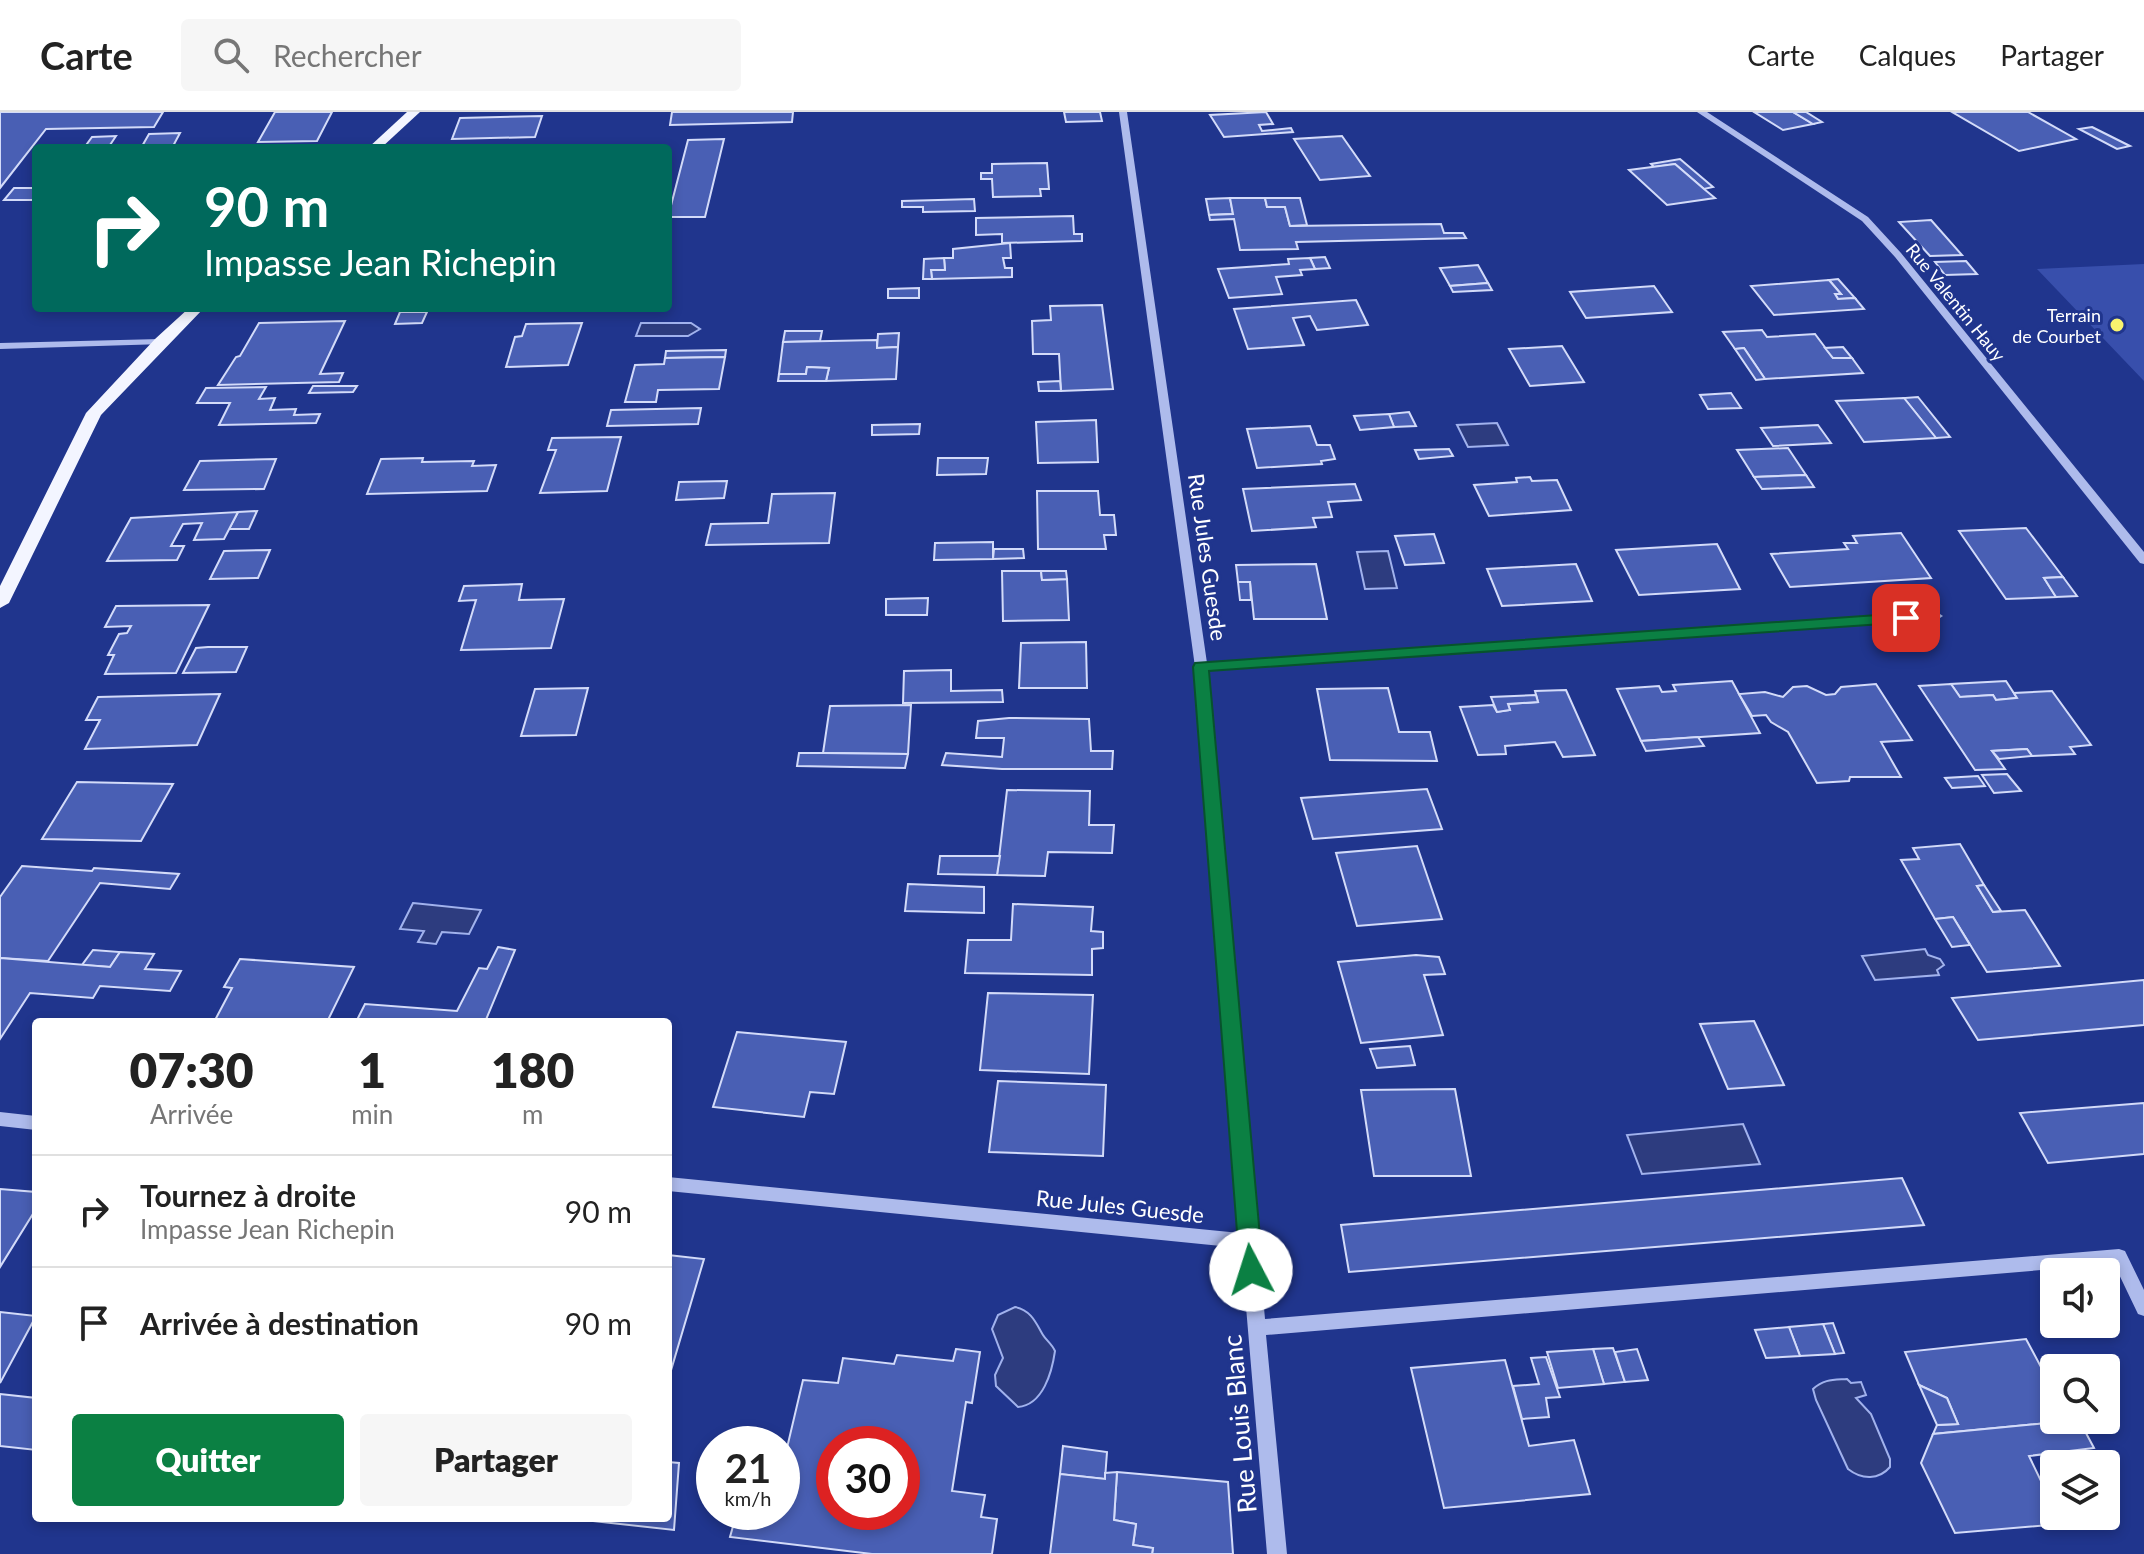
<!DOCTYPE html>
<html lang="fr">
<head>
<meta charset="utf-8">
<style>
	:root { --surface:#fff; --page:#f6f6f6; --text:#222; --muted:#767676; --line:#e0e0e0; --accent:#0b8043 }
	body { margin:0; font-family:Lato,sans-serif; background:var(--page); color:var(--text); height:100vh; display:flex; flex-direction:column; font-size:30px; white-space:nowrap }
	* { box-sizing:border-box; margin:0 }
	p { font-size:26px; color:var(--muted) }
	.icon { flex:none; width:44px; height:44px; fill:none; stroke:currentColor; stroke-width:2; stroke-linecap:round; stroke-linejoin:round }
	.map { position:relative; flex:1; overflow:hidden }
	.drawer { position:absolute; left:32px; top:906px; width:640px; height:504px; display:flex; flex-direction:column; background:var(--surface); border-radius:8px; box-shadow:0 4px 12px #0003 }
	.drawer>* { flex:none }
	.top-card { position:absolute; left:32px; top:32px; width:640px; height:168px; border-radius:8px; box-shadow:0 4px 12px #0003; background:#00695c; color:#fff; overflow:hidden }
	.fabs { position:absolute; left:2040px; top:1146px; display:grid; gap:16px }
	.fabs a { display:grid; place-items:center; width:80px; height:80px; border-radius:8px; background:var(--surface); box-shadow:0 4px 12px #0003; font-size:40px }
	.speed { position:absolute; left:696px; top:1314px; display:flex; gap:16px; font-size:40px; font-weight:700; text-align:center }
	.speed>* { display:grid; place-content:center; width:104px; height:104px; border-radius:50%; background:var(--surface); box-shadow:0 4px 12px #0003; line-height:1 }
	.speed small { font-size:20px; font-weight:400 }
	.speed .limit { border:12px solid #d22; background:#fff; color:#111 }
	.pin { position:absolute; display:grid; place-items:center; width:68px; height:68px; color:#fff; margin:-34px; border-radius:16px; box-shadow:0 4px 12px #0006 }
	.me { position:absolute; width:88px; margin:-44px; rotate:355deg; stroke-linejoin:round; filter:drop-shadow(0 0 6px #0008) }
	.turn { display:flex; align-items:center; gap:28px; height:168px; padding:0 40px; font-size:36px }
	.turn .icon { width:104px; height:104px; stroke-width:2.5 }
	.turn b { display:block; font-size:56px; line-height:68px }
	.eta { display:flex; justify-content:space-evenly; align-items:center; height:136px; text-align:center }
	.eta b { font-size:48px; font-weight:800; line-height:56px }
	.button { display:flex; gap:16px; margin-top:auto; padding:16px 40px }
	.button a { flex:1; height:92px; border-radius:8px; background:var(--accent); color:#fff; font-size:32px; font-weight:800; line-height:92px; text-align:center }
	.button a+a { background:var(--page); color:var(--text) }
	ul { padding:0; list-style:none }
	li { display:flex; align-items:center; gap:24px; height:112px; padding:0 40px; border-top:2px solid var(--line) }
	li div { flex:1 }
	li b { display:block; font-size:30px }
	li em { font-style:normal }
	header { display:flex; align-items:center; gap:48px; box-sizing:border-box; height:112px; padding:0 40px; background:var(--surface); border-bottom:2px solid var(--line) }
	header strong { font-size:38px }
	nav { display:flex; gap:44px; margin-inline-start:auto; font-size:28px }
	.search { width:560px; height:72px; background:var(--page); display:flex; align-items:center; gap:20px; box-sizing:border-box; padding:0 28px; border-radius:8px; color:var(--muted); font-size:30px }
	.map>svg:first-child { display:block }
</style>
</head>
<body>
<header>
<strong>Carte</strong>
<div class="search"><svg class="icon" aria-label="search" viewBox="0 0 24 24"><circle cx="10" cy="10" r="6"/><path d="M15 15l6 6"/></svg>Rechercher</div>
<nav><a>Carte</a><a>Calques</a><a>Partager</a></nav>
</header>
<div class="map">
<svg width="2144" height="1442" viewBox="0 0 2144 1442">
	<rect width="100%" height="100%" fill="#20358d"/>
	<path fill="#384fac" d="M2144,152V269L2037,157Z"/>
	<g fill="#2d3c7f" stroke="#a1b2ed" stroke-width="2">
		<path d="M641,211H691L700,217L688,224H636Z"/>
		<path d="M1497,311L1508,333L1468,335L1457,313Z"/>
		<path d="M1388,439L1397,476L1365,477L1357,440Z"/>
		<path d="M413,791L481,798L469,822L442,820L436,832L418,830L424,819L400,817Z"/>
		<path d="M1925,837L1928,843L1940,847L1944,853L1937,858L1939,863L1875,868L1862,844Z"/>
		<path d="M1743,1012L1760,1052L1642,1062L1627,1023Z"/>
		<path d="M1015,1195C1031,1198 1036,1211 1043,1223C1046,1228 1052,1232 1055,1239C1052,1260 1043,1293 1018,1295L996,1274L995,1263L1003,1246L992,1217L998,1203Z"/>
		<path d="M1847,1267L1851,1271L1861,1270L1866,1283L1856,1286L1871,1302L1890,1347V1355C1879,1368 1862,1368 1848,1357L1816,1288L1813,1277C1824,1267 1833,1268 1847,1267Z"/>
	</g>
	<g fill="#495fb4" stroke="#d3dbf9" stroke-width="2" fill-rule="evenodd">
		<path d="M0,0H163L154,15L46,17L0,76Z"/>
		<path d="M275,0H332L317,29L258,30Z"/>
		<path d="M672,0H793L792,10L670,13Z"/>
		<path d="M1064,0H1100L1102,9L1066,10Z"/>
		<path d="M1266,0L1273,12L1259,13L1262,19L1291,16L1293,20L1224,25L1210,3Z"/>
		<path d="M1754,0H1793L1813,12L1783,18Z"/>
		<path d="M1793,0H1806L1822,10L1813,12Z"/>
		<path d="M1952,0H2028L2076,27L2019,39Z"/>
		<path d="M542,4L535,25L452,27L460,6Z"/>
		<path d="M2092,15L2130,34L2117,37L2079,17Z"/>
		<path d="M180,21L172,36H141L149,22Z"/>
		<path d="M116,24L108,36H84L92,25Z"/>
		<path d="M1342,24L1370,64L1320,68L1294,27Z"/>
		<path d="M724,27L705,105H668L688,28Z"/>
		<path d="M1680,47L1713,75L1704,77L1675,52L1654,55L1651,52Z"/>
		<path d="M1047,51L1049,77H1040L1041,84L993,85L992,67H981V61H992V52Z"/>
		<path d="M1675,52L1704,77L1715,86L1667,93L1629,58Z"/>
		<path d="M14,76H36V88H4Z"/>
		<path d="M1230,86L1233,102L1209,103L1206,87Z"/>
		<path d="M1230,86H1265L1267,95H1285L1290,114L1441,112L1444,121H1463L1466,126L1296,130L1298,137L1240,138L1234,107L1210,108L1209,103L1233,102Z"/>
		<path d="M1265,86H1300L1307,113L1290,114L1285,95H1267Z"/>
		<path d="M974,87L975,99L923,100V95H902V89Z"/>
		<path d="M1073,104L1074,122H1082V129L1002,131V122L976,123V106Z"/>
		<path d="M1931,108L1962,143L1930,144L1899,110Z"/>
		<path d="M1010,131L1011,146H1003L1005,156H1012V165L932,167L931,158H945L944,146H953V137Z"/>
		<path d="M1325,145L1330,156L1315,157L1310,146Z"/>
		<path d="M944,146L945,158H931L932,167H923L924,147Z"/>
		<path d="M1310,146L1315,157L1300,158L1302,163L1276,165L1282,182L1229,186L1218,157L1289,152L1288,147Z"/>
		<path d="M1966,149L1977,162L1945,163L1935,150Z"/>
		<path d="M1478,153L1488,171L1450,174L1440,156Z"/>
		<path d="M1838,167L1855,186L1838,187L1835,182H1841L1829,168Z"/>
		<path d="M1829,168L1841,182H1835L1838,187L1855,186L1864,197L1774,203L1751,174Z"/>
		<path d="M1488,171L1492,178L1453,180L1450,174Z"/>
		<path d="M1654,174L1672,200L1586,206L1570,180Z"/>
		<path d="M919,176V186H888V177Z"/>
		<path d="M1356,188L1368,213L1317,218L1310,204L1293,206L1304,233L1248,237L1234,197Z"/>
		<path d="M1102,193L1113,277L1061,279L1059,242H1033L1032,209L1051,208L1050,194Z"/>
		<path d="M400,200H427L422,211L395,212Z"/>
		<path d="M345,209L320,262L343,261L339,270L218,273L236,245L240,244L259,211Z"/>
		<path d="M582,211L568,253L506,255L515,225L522,224L526,212Z"/>
		<path d="M1762,218L1767,225L1815,222L1833,246H1852L1863,261L1765,267L1744,236L1735,237L1723,220Z"/>
		<path d="M785,219H822L820,229L783,230Z"/>
		<path d="M899,221L898,235L877,236L878,222Z"/>
		<path d="M877,228V236L898,235L896,267L826,269L829,256L807,255L806,262H779L783,230Z"/>
		<path d="M1562,234L1584,270L1530,274L1509,237Z"/>
		<path d="M1843,235L1852,246H1833L1825,236Z"/>
		<path d="M1744,236L1765,267L1756,268L1735,237Z"/>
		<path d="M726,238L725,245L665,246L666,239Z"/>
		<path d="M725,245L719,277L658,278L656,290H625L635,253L664,252L665,246Z"/>
		<path d="M807,255L829,256L826,269H778L779,262H806Z"/>
		<path d="M1060,269L1061,279H1039L1038,270Z"/>
		<path d="M313,274H357L353,280L309,281Z"/>
		<path d="M266,275L259,287L275,286L270,298L296,297L294,303L320,302L316,311L219,313L230,291H197L206,276Z"/>
		<path d="M1731,281L1741,296L1708,297L1700,283Z"/>
		<path d="M1918,285L1950,325L1936,326L1904,286Z"/>
		<path d="M1904,286L1936,326L1864,330L1836,289Z"/>
		<path d="M701,296L698,312L607,314L611,298Z"/>
		<path d="M1409,300L1416,314L1394,315L1389,302Z"/>
		<path d="M1389,302L1394,315L1360,318L1354,304Z"/>
		<path d="M1096,308L1098,350L1038,351L1036,310Z"/>
		<path d="M920,312L919,322L872,323V313Z"/>
		<path d="M1818,313L1831,331L1773,334L1761,316Z"/>
		<path d="M1310,314L1317,333H1330L1335,347L1321,349L1322,352L1257,356L1247,317Z"/>
		<path d="M621,325L607,379L540,381L556,338H548L552,326Z"/>
		<path d="M1788,336L1806,363L1754,365L1737,338Z"/>
		<path d="M1449,337L1453,344L1419,347L1415,338Z"/>
		<path d="M423,346L422,350L474,349L472,354L496,353L487,379L367,382L381,347Z"/>
		<path d="M938,346H988L986,362L937,363Z"/>
		<path d="M276,347L264,377L184,378L200,349Z"/>
		<path d="M1806,363L1814,375L1762,377L1754,365Z"/>
		<path d="M1530,365L1532,369L1557,368L1571,398L1489,404L1474,373L1517,370L1516,366Z"/>
		<path d="M727,369L724,386L676,388L679,370Z"/>
		<path d="M1355,372L1361,388L1328,390L1332,405L1313,406L1316,415L1252,419L1243,377Z"/>
		<path d="M1037,379H1098L1100,403H1114L1116,423H1104L1106,437H1038Z"/>
		<path d="M835,381L829,431L706,433L711,412L768,411L772,382Z"/>
		<path d="M257,399L249,417H229L238,400Z"/>
		<path d="M238,400L224,427L194,428L202,411L183,412L171,434H184L177,448L107,449L131,406Z"/>
		<path d="M2026,416L2063,465L2044,466L2056,485L2006,487L1959,419Z"/>
		<path d="M1901,421L1931,466L1790,475L1771,442L1848,437L1844,431H1857L1853,424Z"/>
		<path d="M1434,422L1444,451L1405,453L1395,424Z"/>
		<path d="M993,430V447L934,448L935,431Z"/>
		<path d="M1717,432L1740,477L1639,483L1616,438Z"/>
		<path d="M994,437H1023L1024,446L993,447Z"/>
		<path d="M270,438L258,466L210,467L224,439Z"/>
		<path d="M1316,452L1327,507H1254L1250,470H1238L1236,453Z"/>
		<path d="M1576,452L1592,489L1502,494L1487,457Z"/>
		<path d="M1002,459H1041L1042,468L1067,467L1069,508L1003,509Z"/>
		<path d="M1041,459H1066L1067,467L1042,468Z"/>
		<path d="M2063,465L2077,484L2056,485L2044,466Z"/>
		<path d="M1238,470H1250L1251,488H1240Z"/>
		<path d="M522,472L519,488L564,487L551,536L461,538L476,488L459,489L464,474Z"/>
		<path d="M928,486L927,503H886V487Z"/>
		<path d="M209,493L176,561L105,562L114,543H108L119,522L127,521L131,514L105,515L116,494Z"/>
		<path d="M1086,530L1087,576H1019L1021,531Z"/>
		<path d="M208,535H247L236,560L183,561L196,536Z"/>
		<path d="M951,558V579L1002,578L1003,590L903,591L904,559Z"/>
		<path d="M1732,569L1760,621L1641,629L1617,577L1659,574L1662,580L1676,579L1673,573Z"/>
		<path d="M2006,569L2017,586L1996,588L1993,583L1960,585L1951,572Z"/>
		<path d="M1876,572L1912,628L1881,630L1901,665H1850L1849,669L1817,671L1788,620L1771,610L1766,603L1752,604L1739,582L1765,580L1783,585L1793,575L1807,574L1826,583L1835,582L1841,575Z"/>
		<path d="M1951,572L1960,585L1993,583L1996,588L2017,586L2014,581L2052,579L2091,633L2070,635L2075,642L2032,644L2027,637L1992,639L2005,657L1975,658L1919,574Z"/>
		<path d="M588,576L576,623L521,624L535,577Z"/>
		<path d="M1388,576L1399,620H1430L1437,649L1330,648L1317,577Z"/>
		<path d="M1566,578L1595,643L1563,645L1555,630L1505,634L1506,642L1478,643L1460,595L1493,593L1497,600L1510,598L1508,592L1538,590L1535,579Z"/>
		<path d="M220,582L197,633L85,637L100,608H86L98,585Z"/>
		<path d="M1536,583L1538,590L1508,592L1510,598L1497,600L1491,585Z"/>
		<path d="M911,593L908,642L823,641L830,594Z"/>
		<path d="M1009,606L1089,607L1091,639H1113L1112,657H1002L942,653L946,641L1002,645L1004,626H976L978,609Z"/>
		<path d="M1698,625L1704,634L1646,639L1641,629Z"/>
		<path d="M2027,637L2032,644L1999,647L1992,639Z"/>
		<path d="M799,641H823L908,642L905,656L797,654Z"/>
		<path d="M2007,662L2021,679L1994,681L1982,663Z"/>
		<path d="M1978,664L1985,674L1952,676L1945,666Z"/>
		<path d="M77,670L173,672L141,729L42,727Z"/>
		<path d="M1427,677L1442,717L1313,727L1301,686Z"/>
		<path d="M1007,678L1090,679L1089,713H1114L1112,741L1048,740L1045,764L997,763Z"/>
		<path d="M1960,732L1984,773L1977,774L1993,800L2025,798L2060,854L1987,860L1953,805L1935,807L1901,748L1919,747L1913,736Z"/>
		<path d="M1417,734L1442,807L1357,814L1336,741Z"/>
		<path d="M940,744H1000L997,763L938,762Z"/>
		<path d="M22,754L92,759L94,756L179,762L170,777L100,771L48,849L0,846V785Z"/>
		<path d="M908,772L984,775V801L905,799Z"/>
		<path d="M1984,773L2001,799L1993,800L1977,774Z"/>
		<path d="M1013,792L1093,795L1091,819L1103,820V836L1092,837V863L965,861L968,828H1011Z"/>
		<path d="M1953,805L1970,833L1952,835L1935,807Z"/>
		<path d="M498,835L515,838L485,910H356L365,892L457,899L479,856L487,857Z"/>
		<path d="M93,838L120,840L110,855L82,853Z"/>
		<path d="M120,840L154,842L145,857L181,859L170,879L100,874L93,886L30,881L0,927V846L110,855Z"/>
		<path d="M1416,843L1439,845L1445,862L1424,863L1443,923L1361,931L1338,850Z"/>
		<path d="M240,847L354,855L327,910H214L232,876L224,875Z"/>
		<path d="M2144,868V913L1978,928L1952,886Z"/>
		<path d="M988,881L1093,883L1089,962L980,958Z"/>
		<path d="M1754,909L1784,973L1728,977L1700,912Z"/>
		<path d="M737,920L846,930L834,982L810,980L804,1005L713,995Z"/>
		<path d="M1410,934L1415,953L1377,956L1370,937Z"/>
		<path d="M998,969L1106,973L1103,1044L989,1040Z"/>
		<path d="M1455,977L1471,1064H1374L1361,978Z"/>
		<path d="M2144,991V1042L2048,1051L2020,1001Z"/>
		<path d="M1902,1066L1924,1113L1349,1160L1341,1113Z"/>
		<path d="M0,1077L36,1080V1097L0,1155Z"/>
		<path d="M668,1143L704,1147L669,1265L668,1264Z"/>
		<path d="M0,1200L36,1204L0,1271Z"/>
		<path d="M1833,1211L1844,1241L1835,1242L1823,1212Z"/>
		<path d="M1823,1212L1835,1242L1800,1244L1789,1215Z"/>
		<path d="M1789,1215L1800,1244L1766,1246L1755,1218Z"/>
		<path d="M2026,1227L2049,1270H2054V1308H2079L1933,1322L1937,1313L1958,1312L1947,1286L1919,1273L1905,1240Z"/>
		<path d="M1613,1236L1625,1270L1604,1272L1593,1237Z"/>
		<path d="M956,1237L980,1240L972,1291L966,1290L952,1379L985,1383L981,1405L997,1407L992,1442H872L730,1425L737,1400H782V1357L803,1268L838,1271L843,1246L894,1252L897,1243L953,1249ZM834,1332H902V1400H834Z"/>
		<path d="M1593,1237L1604,1272L1558,1276L1547,1240Z"/>
		<path d="M1637,1237L1648,1268L1625,1270L1615,1240Z"/>
		<path d="M1546,1245L1560,1285L1546,1286L1549,1305L1522,1307L1513,1274L1539,1272L1531,1246Z"/>
		<path d="M1505,1248L1529,1334L1574,1328L1590,1382L1444,1396L1411,1256Z"/>
		<path d="M1919,1273L1947,1286L1958,1312L1937,1313Z"/>
		<path d="M0,1282L36,1286V1338L0,1334Z"/>
		<path d="M2079,1308L2094,1336L2029,1344L2054,1396V1404H2058L2062,1412L1955,1421L1921,1351L1933,1322Z"/>
		<path d="M1063,1334L1107,1340L1105,1367L1060,1362Z"/>
		<path d="M668,1350L679,1351L674,1418L566,1406H668Z"/>
		<path d="M1117,1360L1228,1370L1233,1442H1152L1153,1436L1133,1433L1136,1412L1114,1408Z"/>
		<path d="M1117,1360L1114,1408L1136,1412L1133,1433L1153,1436L1152,1442H1050L1060,1362L1105,1367V1361Z"/>
	</g>
	<g fill="none" stroke-linecap="round" stroke-linejoin="round">
		<g fill="#aebbec" fill-rule="evenodd">
			<path d="M1119,0H1127L1207,551L1937,500L1943,504L1937,508L1208,559L1265,1207L2119,1137L2125,1139L2144,1178V1204L2138,1202L2114,1152L1266,1223L1287,1442H1267L1241,1136L668,1079V1065L1240,1121L1195,555Z"/>
			<path d="M1697,0H1707L1868,105L1901,141L2144,440V452L2140,451L1895,145L1862,109Z"/>
			<path d="M160,227L165,230L164,232L0,237V231Z"/>
			<path d="M0,1000L36,1004V1018L0,1014Z"/>
		</g>
		<g fill="#f3f5ff" fill-rule="evenodd">
			<path d="M407,0H420L381,36H368Z"/>
			<path d="M189,196H204L101,303L9,491L0,496V474L86,301L155,227Z"/>
		</g>
	</g>
	<path fill="#0b8043" stroke="#07532c" stroke-width="2" d="M1906,501L1914,506L1911,510L1209,559L1263,1158L1259,1165L1251,1168L1243,1165L1240,1158L1193,555L1195,551Z"/>
	<circle fill="#f9f36e" stroke="#20358d" stroke-width="3" cx="2117" cy="213" r="8"/>
	<g text-anchor="middle" dominant-baseline="central" stroke-width="6" stroke-linejoin="round" paint-order="stroke">
		<g font-size="18" fill="#fff" stroke="#20358d">
			<text transform="translate(1956 190) rotate(51)">Rue Valentin Hauy</text>
		</g>
		<g font-size="18" fill="#fff" stroke="#20358d" text-anchor="end">
			<text x="2101" y="203">Terrain<tspan x="2101" dy="21">de Courbet</tspan></text>
		</g>
		<g font-size="22" fill="#fff" stroke="#20358d">
			<text transform="translate(1208 445) rotate(82)">Rue Jules Guesde</text>
			<text transform="translate(1120 1094) rotate(6)">Rue Jules Guesde</text>
		</g>
		<g font-size="26" fill="#fff" stroke="#20358d">
			<text transform="translate(1239 1312) rotate(-95)">Rue Louis Blanc</text>
		</g>
	</g>
</svg>
<div class="fabs">
<a><svg class="icon" aria-label="sound" viewBox="0 0 24 24"><path d="M4 9h4l5-4v14l-5-4H4zM17 9q2 3 0 6"/></svg></a>
<a><svg class="icon" aria-label="search" viewBox="0 0 24 24"><circle cx="10" cy="10" r="6"/><path d="M15 15l6 6"/></svg></a>
<a><svg class="icon" aria-label="layers" viewBox="0 0 24 24"><path d="M12 4l9 5-9 5-9-5zM3 14l9 5 9-5"/></svg></a>
</div>
<div class="speed"><div>21<small>km/h</small></div><div class="limit">30</div></div>
<div class="pin" style="left:1906px;top:506px;background:#d93025"><svg class="icon" aria-label="arrive" viewBox="0 0 24 24"><path d="M6 21V4h12l-3 4 3 4H6"/></svg></div>
<svg class="me" style="left:1251px;top:1158px" viewBox="-20 -20 40 40"><circle r="19" fill="#fff"/><path d="M0-13L10 11 0 6-10 11z" fill="#0b8043"/></svg>
<div class="top-card">
<div class="turn"><svg class="icon" aria-label="right" viewBox="0 0 24 24"><path d="M7 20v-9h11M14 6l5 5-5 5"/></svg><div><b>90 m</b>Impasse Jean Richepin</div></div>
</div>
<section class="drawer">
<div class="eta">
<div><b>07:30</b><p>Arrivée</p></div>
<div><b>1</b><p>min</p></div>
<div><b>180</b><p>m</p></div>
</div>
<ul>
<li><svg class="icon" aria-label="right" viewBox="0 0 24 24"><path d="M7 20v-9h11M14 6l5 5-5 5"/></svg><div><b>Tournez à droite</b><p>Impasse Jean Richepin</p></div><em>90 m</em></li>
<li><svg class="icon" aria-label="arrive" viewBox="0 0 24 24"><path d="M6 21V4h12l-3 4 3 4H6"/></svg><div><b>Arrivée à destination</b></div><em>90 m</em></li>
</ul>
<div class="button"><a>Quitter</a><a>Partager</a></div>
</section>
</div>
</body>
</html>
